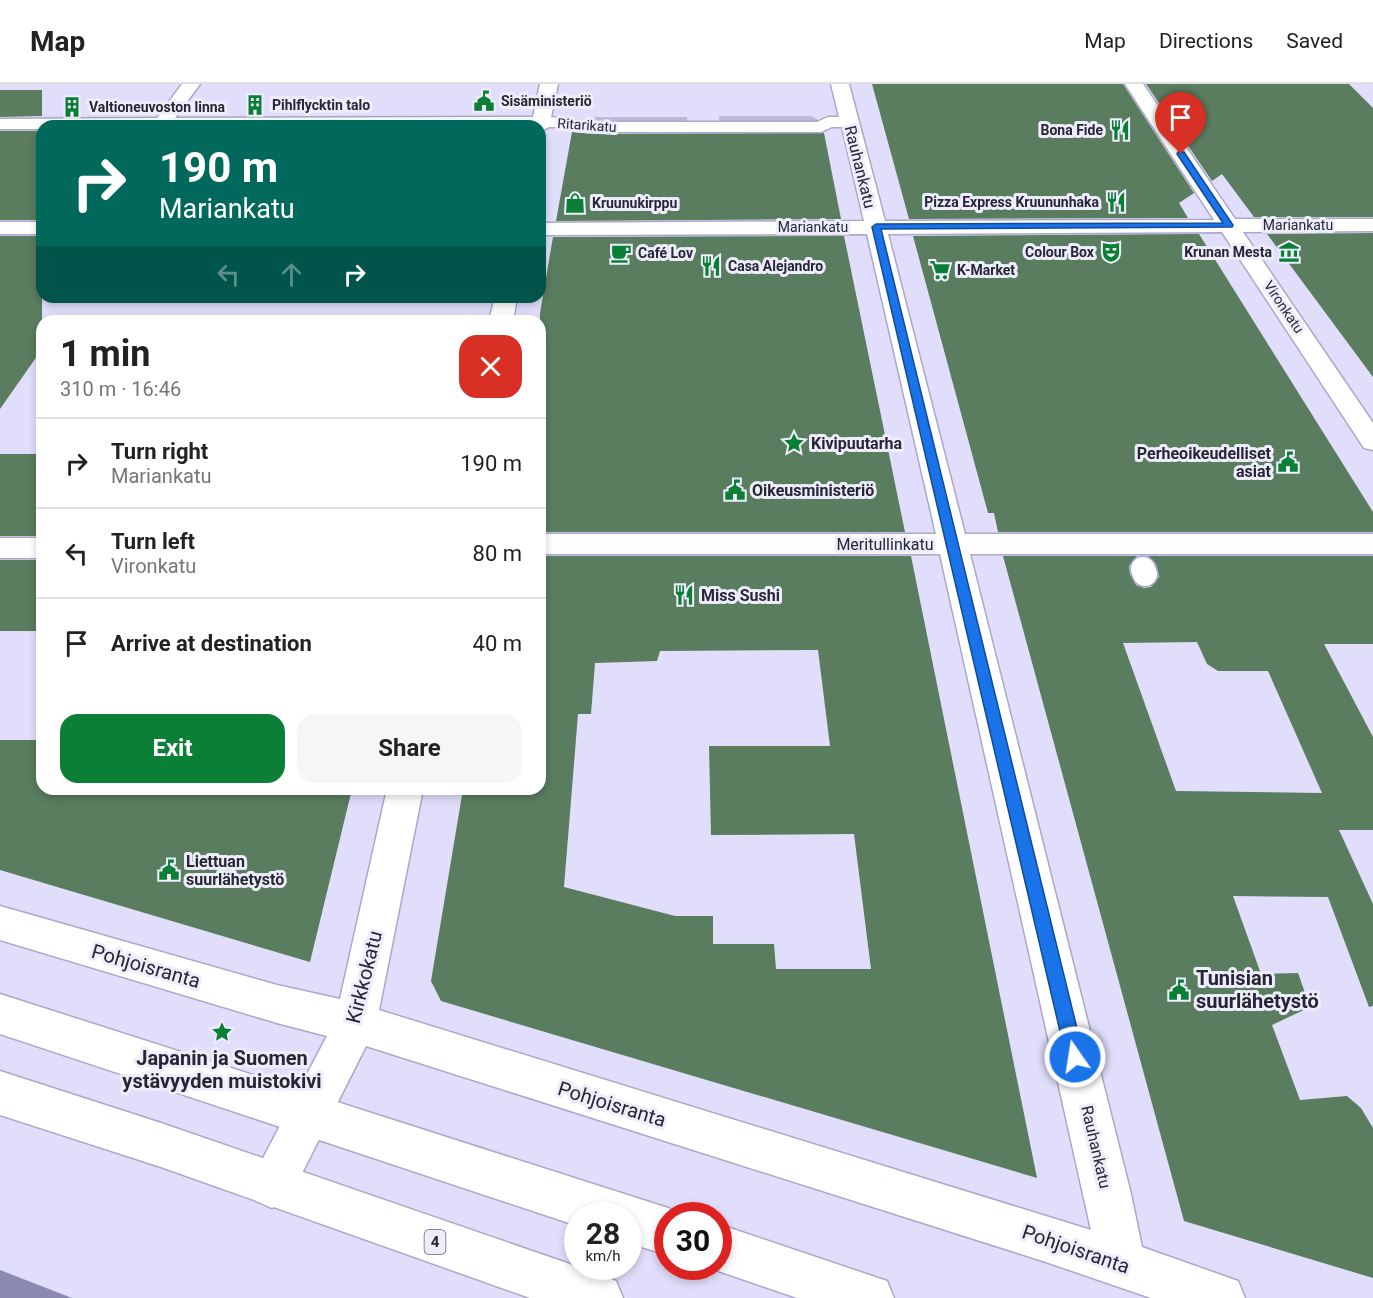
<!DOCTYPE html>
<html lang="en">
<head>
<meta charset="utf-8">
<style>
	:root { --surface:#fff; --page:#f6f6f6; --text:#222; --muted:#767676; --line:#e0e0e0; --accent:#0b7f36 }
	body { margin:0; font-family:Roboto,sans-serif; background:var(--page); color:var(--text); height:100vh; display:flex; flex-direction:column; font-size:22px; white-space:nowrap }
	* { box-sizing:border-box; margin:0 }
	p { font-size:20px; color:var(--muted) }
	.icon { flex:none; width:33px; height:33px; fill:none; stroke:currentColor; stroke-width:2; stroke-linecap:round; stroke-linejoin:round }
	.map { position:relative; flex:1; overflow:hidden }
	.drawer { position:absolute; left:36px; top:231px; width:510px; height:480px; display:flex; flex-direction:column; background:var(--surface); border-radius:18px; box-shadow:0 3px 9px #0003 }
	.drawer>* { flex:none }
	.hud { position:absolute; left:36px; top:36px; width:510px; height:183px; border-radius:18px; box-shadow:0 3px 9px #0003; background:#00695c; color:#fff; overflow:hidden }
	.speed { position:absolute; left:564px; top:1118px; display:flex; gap:12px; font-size:30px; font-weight:700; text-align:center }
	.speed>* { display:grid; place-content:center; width:78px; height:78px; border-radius:50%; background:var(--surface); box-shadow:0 3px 9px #0003; line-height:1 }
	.speed small { font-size:15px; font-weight:400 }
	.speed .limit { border:9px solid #d22; background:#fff; color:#111 }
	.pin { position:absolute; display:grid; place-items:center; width:51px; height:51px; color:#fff; margin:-62px -26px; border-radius:50% 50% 50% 0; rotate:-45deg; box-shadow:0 0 6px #0007 }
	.pin .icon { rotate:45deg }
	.me { position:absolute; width:66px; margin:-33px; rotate:347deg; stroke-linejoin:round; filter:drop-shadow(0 0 4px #0008) }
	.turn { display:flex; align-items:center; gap:21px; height:126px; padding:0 24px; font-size:27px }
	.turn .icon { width:78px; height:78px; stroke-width:2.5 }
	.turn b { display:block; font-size:42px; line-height:51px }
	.lanes { display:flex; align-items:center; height:57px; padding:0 24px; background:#0003; justify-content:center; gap:30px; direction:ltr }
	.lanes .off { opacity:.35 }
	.round { display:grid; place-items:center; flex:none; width:63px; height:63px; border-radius:18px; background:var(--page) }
	.summary { display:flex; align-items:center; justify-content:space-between; height:102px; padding:0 24px }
	h1 { font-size:36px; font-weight:700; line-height:45px }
	.primary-button { display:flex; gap:12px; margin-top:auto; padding:12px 24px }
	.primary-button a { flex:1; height:69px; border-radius:18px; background:var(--accent); color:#fff; font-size:24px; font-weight:700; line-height:69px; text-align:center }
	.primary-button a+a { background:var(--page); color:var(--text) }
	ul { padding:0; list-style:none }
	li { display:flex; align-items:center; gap:18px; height:90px; padding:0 24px; border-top:2px solid var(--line) }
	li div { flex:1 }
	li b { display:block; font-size:22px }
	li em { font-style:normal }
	header { display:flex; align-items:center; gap:36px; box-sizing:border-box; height:84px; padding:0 30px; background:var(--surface); border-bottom:2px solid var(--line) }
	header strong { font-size:28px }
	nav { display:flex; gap:33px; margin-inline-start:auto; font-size:21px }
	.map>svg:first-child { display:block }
</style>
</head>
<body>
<header>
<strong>Map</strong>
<nav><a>Map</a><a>Directions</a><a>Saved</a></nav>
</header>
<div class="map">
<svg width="1373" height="1214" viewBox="0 0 1373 1214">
	<rect width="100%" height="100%" fill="#e0defa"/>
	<g fill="#bcb9db">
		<path d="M719,32H811L818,36L820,41L720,42Z"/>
		<path d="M593,33H687V38L592,41Z"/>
	</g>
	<path fill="#8c89b0" d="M0,1186L72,1214H0Z"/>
	<g fill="#5a7c5f" fill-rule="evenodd">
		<path d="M872,0H1123L1194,109L1179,119L1188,134L909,135Z"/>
		<path d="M1146,0H1349L1373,24V133H1254L1222,90L1212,97Z"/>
		<path d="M0,6H42V32L0,33Z"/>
		<rect x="0" y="47" width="42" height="89"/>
		<path d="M572,48L592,50L824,49L841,135L556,137Z"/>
		<path d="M1373,149V293L1267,150Z"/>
		<path d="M1199,150L1373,428V448H998L994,429H988L913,152Z"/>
		<path d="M0,152H42V265L0,325Z"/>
		<path d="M844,152L905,448H540V229L553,153Z"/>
		<rect x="0" y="370" width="42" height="82"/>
		<path d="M540,472H911L1037,1094L441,917L431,897L463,705H540ZM818,566L830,662H709L711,751L854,750L871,885H776L774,860H713V832H675L564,803L578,630H591L595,579L657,577L660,567Z"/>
		<path d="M1003,472H1137L1129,482L1130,490L1136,501L1144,504L1151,503L1159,493L1156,480L1148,472H1373V560H1324L1373,653V746H1339L1373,820V922L1369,923L1328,813L1233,812L1261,890L1298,889L1310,923L1272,941L1300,1016L1347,1012L1361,1024L1373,1044V1194L1184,1137ZM1197,558L1207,580L1218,587H1268L1322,709L1176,707L1123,559Z"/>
		<rect x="0" y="476" width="42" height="71"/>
		<path d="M0,656H42V705H352L310,878L0,786Z"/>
	</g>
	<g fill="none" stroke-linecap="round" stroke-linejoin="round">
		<g stroke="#aaa7c9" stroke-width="27">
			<path id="lane" d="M1143,485L1145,490"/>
		</g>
		<g stroke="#aaa7c9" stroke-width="3">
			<g id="street">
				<path d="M182,0H200L175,34L533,33L540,0H558L551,33L592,38H817L828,33H839L831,0H849L885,137L1214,136L1125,0H1143L1235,135H1373V147L1243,148L1373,339V366L1364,364L1222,148L888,150L965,450H1373V470H970L1131,1110L1142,1163L1238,1197L1245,1214H1151L1043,1177L366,962L288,1117L272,1124L256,1117L249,1101L327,952L277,939L0,856V822L277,901L340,915L387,705H423L379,926L1091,1146L940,470H540V450H936L867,150L540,151V139L864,137L842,43H832L821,48H592L564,43H549L540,48V42H42V45H0V35L157,34Z"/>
				<rect x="0" y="138" width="42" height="12"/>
				<path d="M495,213H517L513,237H489Z"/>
				<rect x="0" y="454" width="42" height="20"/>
			</g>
		</g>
		<g stroke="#aaa7c9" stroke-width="3">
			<g id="primary">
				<path d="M0,910L668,1124L684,1131H668V1171L628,1159V1131H578V1142L0,950Z"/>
				<path d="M0,987L161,1039L599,1190L616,1197L623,1214H530L161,1083L0,1031Z"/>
				<path d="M718,1140L887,1197L894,1214H797L704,1182H718Z"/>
			</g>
		</g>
		<use href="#lane" stroke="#fff" stroke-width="24"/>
		<use href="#street" fill="#fff" fill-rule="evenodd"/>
		<use href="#primary" fill="#fff" fill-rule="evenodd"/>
	</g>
	<path fill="#1a73e8" stroke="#114b97" stroke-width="1.5" d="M1178,68H1184L1233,141L1232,143L881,145L1084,973L1081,979L1075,981L1069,979L1066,973L872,143L876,140L1223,139L1177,70Z"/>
	<defs>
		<g id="civic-bare" transform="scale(1.62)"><path d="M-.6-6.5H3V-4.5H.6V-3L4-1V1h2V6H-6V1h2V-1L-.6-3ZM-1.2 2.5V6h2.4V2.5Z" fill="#0b7f36" stroke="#ededfb" stroke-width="2.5" paint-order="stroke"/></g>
		<g id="building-bare" transform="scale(1.62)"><path d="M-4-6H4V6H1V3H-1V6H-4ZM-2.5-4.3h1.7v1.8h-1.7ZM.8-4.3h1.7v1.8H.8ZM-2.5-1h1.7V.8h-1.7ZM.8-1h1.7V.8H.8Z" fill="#0b7f36" stroke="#ededfb" stroke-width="2.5" paint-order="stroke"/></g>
		<g id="restaurant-bare" transform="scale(1.62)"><path d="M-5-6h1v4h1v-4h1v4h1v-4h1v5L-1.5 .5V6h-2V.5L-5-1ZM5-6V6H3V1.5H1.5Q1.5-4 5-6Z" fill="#0b7f36" stroke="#ededfb" stroke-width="2.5" paint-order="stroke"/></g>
		<g id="shop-bare" transform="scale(1.62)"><path d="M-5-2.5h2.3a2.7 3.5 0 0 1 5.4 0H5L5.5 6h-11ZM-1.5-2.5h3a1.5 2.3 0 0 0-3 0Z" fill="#0b7f36" stroke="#ededfb" stroke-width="2.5" paint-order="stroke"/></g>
		<g id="theatre-bare" transform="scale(1.62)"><path d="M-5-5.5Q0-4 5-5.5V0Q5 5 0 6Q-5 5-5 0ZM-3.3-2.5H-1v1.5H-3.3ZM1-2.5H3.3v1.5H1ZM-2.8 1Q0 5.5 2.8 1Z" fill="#0b7f36" stroke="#ededfb" stroke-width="2.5" paint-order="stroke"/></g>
		<g id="museum-bare" transform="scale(1.62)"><path d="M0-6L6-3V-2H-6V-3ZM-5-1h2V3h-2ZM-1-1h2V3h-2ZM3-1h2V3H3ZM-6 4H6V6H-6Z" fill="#0b7f36" stroke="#ededfb" stroke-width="2.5" paint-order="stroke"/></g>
		<g id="cafe-bare" transform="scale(1.62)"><path d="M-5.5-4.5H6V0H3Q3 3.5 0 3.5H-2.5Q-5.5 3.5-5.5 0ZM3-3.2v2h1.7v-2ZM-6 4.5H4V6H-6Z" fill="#0b7f36" stroke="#ededfb" stroke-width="2.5" paint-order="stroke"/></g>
		<g id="supermarket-bare" transform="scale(1.62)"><path d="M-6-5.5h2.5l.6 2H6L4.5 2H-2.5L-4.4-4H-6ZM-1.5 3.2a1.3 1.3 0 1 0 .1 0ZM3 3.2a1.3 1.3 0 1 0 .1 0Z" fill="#0b7f36" stroke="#ededfb" stroke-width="2.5" paint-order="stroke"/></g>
		<g id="sight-bare" transform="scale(1.62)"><path d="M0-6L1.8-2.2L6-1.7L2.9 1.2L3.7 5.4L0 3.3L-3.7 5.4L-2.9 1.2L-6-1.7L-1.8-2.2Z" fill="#0b7f36" stroke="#ededfb" stroke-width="2.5" paint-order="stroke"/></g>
	</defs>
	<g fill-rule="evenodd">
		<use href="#civic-bare" x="484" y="17"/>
		<use href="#building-bare" x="255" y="21"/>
		<use href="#building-bare" x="72" y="23"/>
		<use href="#restaurant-bare" x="1120" y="46"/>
		<use href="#restaurant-bare" x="1116" y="118"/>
		<use href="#shop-bare" x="575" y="119"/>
		<use href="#theatre-bare" x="1111" y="168"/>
		<use href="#museum-bare" x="1289" y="168"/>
		<use href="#cafe-bare" x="621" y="169"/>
		<use href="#restaurant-bare" x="711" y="182"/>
		<use href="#supermarket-bare" x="940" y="186"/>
		<use href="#sight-bare" x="794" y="359"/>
		<use href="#civic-bare" x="1288" y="378"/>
		<use href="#civic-bare" x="735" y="406"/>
		<use href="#restaurant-bare" x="684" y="511"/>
		<use href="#civic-bare" x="169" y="786"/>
		<use href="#civic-bare" x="1179" y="906"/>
		<use href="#sight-bare" x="222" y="948"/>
	</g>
	<g text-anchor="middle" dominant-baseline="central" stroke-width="6" stroke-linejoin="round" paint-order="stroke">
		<g font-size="14" font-weight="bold" fill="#272633" stroke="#ededfb" text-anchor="start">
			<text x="501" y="17">Sisäministeriö</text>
			<text x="272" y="21">Pihlflycktin talo</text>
			<text x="89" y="23">Valtioneuvoston linna</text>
			<text x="1103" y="46" text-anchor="end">Bona Fide</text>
			<text x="1099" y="118" text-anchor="end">Pizza Express Kruununhaka</text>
			<text x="592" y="119">Kruunukirppu</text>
			<text x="1094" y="168" text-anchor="end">Colour Box</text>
			<text x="1272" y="168" text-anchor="end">Krunan Mesta</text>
			<text x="638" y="169">Café Lov</text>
			<text x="728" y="182">Casa Alejandro</text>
			<text x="957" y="186">K-Market</text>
		</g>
		<g font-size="14" fill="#272633" stroke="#ededfb">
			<text transform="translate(587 41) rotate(4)">Ritarikatu</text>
			<text x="1298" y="141">Mariankatu</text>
			<text x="813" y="143">Mariankatu</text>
			<text transform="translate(1284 223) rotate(56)">Vironkatu</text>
		</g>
		<rect fill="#ededfb" stroke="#62626f" stroke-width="1.5" x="424.5" y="1146" width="21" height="24" rx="4.5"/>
		<g font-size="15" font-weight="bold" fill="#272633">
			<text x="435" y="1158">4</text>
		</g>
		<g font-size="16" fill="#272633" stroke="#ededfb">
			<text transform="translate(860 83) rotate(76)">Rauhankatu</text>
			<text x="885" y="460">Meritullinkatu</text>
			<text transform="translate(1096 1063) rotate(77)">Rauhankatu</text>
		</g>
		<g font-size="16" font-weight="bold" fill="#272633" stroke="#ededfb" text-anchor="start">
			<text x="811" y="359">Kivipuutarha</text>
			<text x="1271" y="369" text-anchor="end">Perheoikeudelliset<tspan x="1271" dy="18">asiat</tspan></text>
			<text x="752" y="406">Oikeusministeriö</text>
			<text x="701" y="511">Miss Sushi</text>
			<text x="186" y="777">Liettuan<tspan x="186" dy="18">suurlähetystö</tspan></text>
		</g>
		<g font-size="20" fill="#272633" stroke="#ededfb">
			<text transform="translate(146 882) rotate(16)">Pohjoisranta</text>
			<text transform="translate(364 893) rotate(-76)">Kirkkokatu</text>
			<text transform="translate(612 1020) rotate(17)">Pohjoisranta</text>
			<text transform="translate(1076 1165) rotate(19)">Pohjoisranta</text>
		</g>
		<g font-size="20" font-weight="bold" fill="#272633" stroke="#ededfb" text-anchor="start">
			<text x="1196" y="894">Tunisian<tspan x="1196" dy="23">suurlähetystö</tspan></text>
			<text x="222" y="974" text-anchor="middle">Japanin ja Suomen<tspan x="222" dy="23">ystävyyden muistokivi</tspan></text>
		</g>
	</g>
</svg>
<div class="speed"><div>28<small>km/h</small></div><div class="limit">30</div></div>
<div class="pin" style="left:1181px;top:70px;background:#d93025"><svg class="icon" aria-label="arrive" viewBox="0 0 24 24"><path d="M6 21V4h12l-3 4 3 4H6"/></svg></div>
<svg class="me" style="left:1075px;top:973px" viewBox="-20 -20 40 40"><circle r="17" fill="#1a73e8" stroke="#fff" stroke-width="3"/><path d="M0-11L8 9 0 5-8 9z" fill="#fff"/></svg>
<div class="hud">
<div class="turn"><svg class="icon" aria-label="right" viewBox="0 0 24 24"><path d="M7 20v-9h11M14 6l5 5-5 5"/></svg><div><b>190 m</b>Mariankatu</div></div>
<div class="lanes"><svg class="icon off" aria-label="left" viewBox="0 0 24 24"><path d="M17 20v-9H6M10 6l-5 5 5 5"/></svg><svg class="icon off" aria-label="ahead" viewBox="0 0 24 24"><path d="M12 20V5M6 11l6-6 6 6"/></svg><svg class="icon" aria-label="right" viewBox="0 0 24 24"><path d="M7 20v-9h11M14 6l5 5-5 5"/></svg></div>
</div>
<section class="drawer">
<div class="summary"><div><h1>1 min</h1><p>310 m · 16:46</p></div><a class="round" style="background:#d93025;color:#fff"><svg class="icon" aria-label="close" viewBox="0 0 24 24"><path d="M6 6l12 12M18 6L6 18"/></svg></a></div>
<ul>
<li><svg class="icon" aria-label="right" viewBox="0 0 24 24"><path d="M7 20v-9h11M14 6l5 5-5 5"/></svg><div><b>Turn right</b><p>Mariankatu</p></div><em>190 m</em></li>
<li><svg class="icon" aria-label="left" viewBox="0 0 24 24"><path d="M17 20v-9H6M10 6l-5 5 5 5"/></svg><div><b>Turn left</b><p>Vironkatu</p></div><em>80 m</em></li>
<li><svg class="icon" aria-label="arrive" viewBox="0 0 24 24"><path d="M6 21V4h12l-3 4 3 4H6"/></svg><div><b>Arrive at destination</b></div><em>40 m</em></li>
</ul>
<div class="primary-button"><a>Exit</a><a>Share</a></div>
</section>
</div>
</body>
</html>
